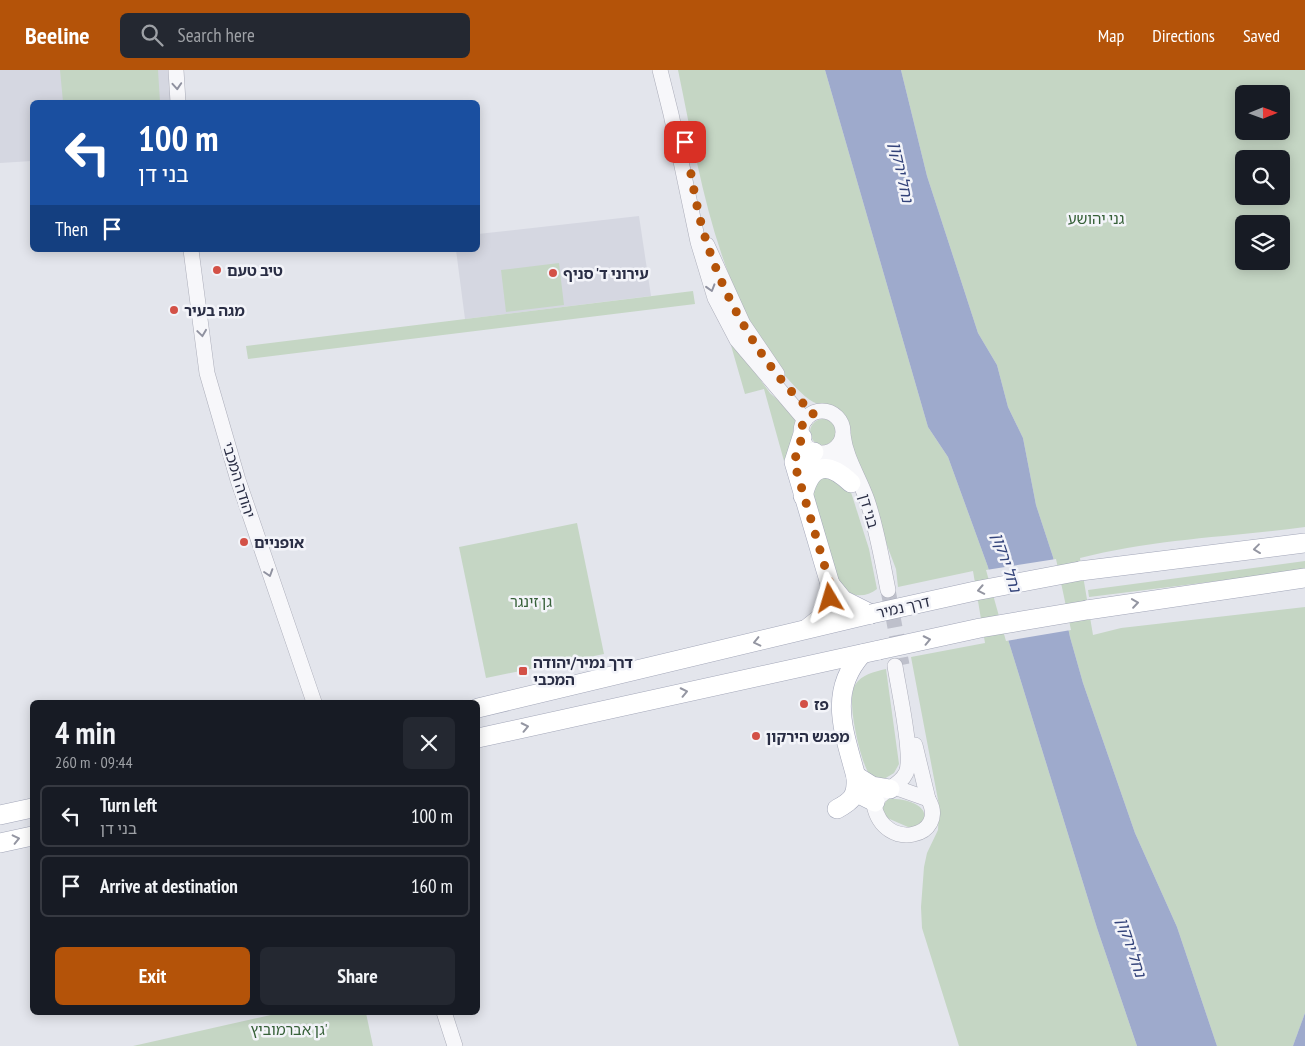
<!DOCTYPE html>
<html lang="en">
<head>
<meta charset="utf-8">
<style>
	:root { --surface:#171b24; --page:#242831; --text:#f1f3f6; --muted:#9ea1a6; --line:#363941; --accent:#b45309 }
	body { margin:0; font-family:"PT Sans Narrow","Noto Sans Hebrew",sans-serif; background:var(--page); color:var(--text); height:100vh; display:flex; flex-direction:column; font-size:19px; white-space:nowrap }
	* { box-sizing:border-box; margin:0 }
	p { font-size:16px; color:var(--muted) }
	.icon { flex:none; width:28px; height:28px; fill:none; stroke:currentColor; stroke-width:2; stroke-linecap:round; stroke-linejoin:round }
	.map { position:relative; flex:1; overflow:hidden }
	.panel { position:absolute; left:30px; top:630px; width:450px; height:315px; display:flex; flex-direction:column; background:var(--surface); border-radius:8px; box-shadow:0 2px 12px #0003 }
	.panel>* { flex:none }
	.banner { position:absolute; left:30px; top:30px; width:450px; height:152px; border-radius:8px; box-shadow:0 2px 12px #0003; background:#1a4fa0; color:#fff; overflow:hidden }
	.needle { width:32px; rotate:89deg }
	.controls { position:absolute; left:1235px; top:15px; display:grid; gap:10px }
	.controls a { display:grid; place-items:center; width:55px; height:55px; border-radius:8px; background:var(--surface); box-shadow:0 2px 12px #0003; font-size:25px }
	.pin { position:absolute; display:grid; place-items:center; width:42px; height:42px; color:#fff; margin:-21px; border-radius:10px; box-shadow:0 2px 8px #0006 }
	.me { position:absolute; width:55px; margin:-28px; rotate:353deg; stroke-linejoin:round; filter:drop-shadow(0 0 4px #0008) }
	.turn { display:flex; align-items:center; gap:18px; height:105px; padding:0 25px; font-size:22px }
	.turn .icon { width:65px; height:65px; stroke-width:2.5 }
	.turn b { display:block; font-size:35px; line-height:42px }
	.then { display:flex; align-items:center; height:48px; padding:0 25px; background:#0003; gap:10px; font-size:19px }
	.round { display:grid; place-items:center; flex:none; width:52px; height:52px; border-radius:8px; background:var(--page) }
	.headline { display:flex; align-items:center; justify-content:space-between; height:85px; padding:0 25px }
	h1 { font-size:30px; font-weight:600; line-height:38px }
	.button { display:flex; gap:10px; margin-top:auto; padding:10px 25px }
	.button a { flex:1; height:58px; border-radius:8px; background:var(--accent); color:#fff; font-size:20px; font-weight:600; line-height:58px; text-align:center }
	.button a+a { background:var(--page); color:var(--text) }
	ul { padding:0; list-style:none }
	li { display:flex; align-items:center; gap:15px; height:62px; margin:0 10px 8px; padding:0 15px; border:2px solid var(--line); border-radius:8px }
	li div { flex:1 }
	li b { display:block; font-size:19px }
	li em { font-style:normal }
	header { display:flex; align-items:center; gap:30px; box-sizing:border-box; height:70px; padding:0 25px; background:var(--accent); color:#fff }
	header strong { font-size:24px }
	nav { display:flex; gap:28px; margin-inline-start:auto; font-size:18px }
	.search { width:350px; height:45px; background:var(--page); display:flex; align-items:center; gap:12px; box-sizing:border-box; padding:0 18px; border-radius:8px; color:var(--muted); font-size:19px }
	.map>svg:first-child { display:block }
</style>
</head>
<body>
<header>
<strong>Beeline</strong>
<div class="search"><svg class="icon" aria-label="search" viewBox="0 0 24 24"><circle cx="10" cy="10" r="6"/><path d="M15 15l6 6"/></svg>Search here</div>
<nav><a>Map</a><a>Directions</a><a>Saved</a></nav>
</header>
<div class="map">
<svg width="1305" height="976" viewBox="0 0 1305 976">
	<rect width="100%" height="100%" fill="#e3e5ec"/>
	<g fill="#d5d7e1">
		<path d="M0,0H168L171,32H32V91L0,93Z"/>
		<path d="M639,146L651,226L465,249L456,180H478V164Z"/>
	</g>
	<g fill="#c5d6c4" fill-rule="evenodd">
		<path d="M60,0H158L160,32H63Z"/>
		<path d="M678,0H825L928,357L948,387L988,497L998,537L1097,858L1137,976H959L922,858L921,837L924,797L927,783L938,760L939,735L911,587L985,573L973,501L898,517L896,499L849,375C848,351 848,343 824,336C819,334 814,333 810,330C796,320 776,296 767,282C713,197 698,96 678,0Z"/>
		<path d="M901,0H1305V457C1230,467 1153,469 1080,488L1093,565L1121,558L1305,537V943L1293,976H1217L1177,857L1135,763L1083,613L1070,567L1053,487L1036,435L1023,368L1008,337L997,295L978,263L927,106ZM1244,24H1281V61H1244ZM1244,89H1281V126H1244ZM1244,154H1281V191H1244Z"/>
		<path d="M559,193L564,235L506,242L501,200Z"/>
		<path d="M693,221L695,234L248,289L246,276Z"/>
		<path d="M728,265L770,323L800,350L784,391L764,319L745,324Z"/>
		<circle cx="823" cy="362" r="13"/>
		<path d="M822,404L850,419L869,479L877,519C866,528 851,527 840,518L814,432L812,417Z"/>
		<path d="M577,453L604,584L486,608L459,477Z"/>
		<path d="M1305,491V500L1089,527L1088,520Z"/>
		<path d="M886,599L899,694L894,703L884,709C876,708 869,706 866,698C859,682 846,629 855,615C862,604 874,602 886,599Z"/>
		<path d="M888,729C898,728 921,732 924,743C926,748 921,753 918,757H908L885,747L881,738Z"/>
		<path d="M284,942L366,943L373,976H133Z"/>
	</g>
	<g fill="#9eaacc">
		<path d="M825,0H901L927,106L978,263L997,295L1008,337L1023,368L1036,435L1053,487L1070,567L1083,613L1135,763L1177,857L1217,976H1137L1097,858L998,537L988,497L948,387L928,357Z"/>
		<path d="M1305,943V976H1293L1294,973Z"/>
	</g>
	<path fill="#e3e5ec" d="M1056,489L1071,560L1006,571L986,500Z"/>
	<g fill="none" stroke-linecap="round" stroke-linejoin="round">
		<path stroke="#bec0cb" stroke-width="15" stroke-dasharray="15 8" stroke-linecap="butt" d="M888,520L902,595"/>
		<g stroke="#acaeba" stroke-width="16">
			<g id="minor">
				<path d="M176,0L178,32"/>
				<path d="M660,0L671,44L698,172L715,228L737,270L805,350"/>
				<path d="M707,175L743,254L777,304"/>
				<path d="M191,180L207,303L238,410L314,632"/>
				<circle cx="822" cy="362" r="21"/>
				<path d="M843,365C846,389 859,407 867,430C877,459 882,490 888,520"/>
				<path d="M827,383L840,391L848,404"/>
				<path d="M915,675L928,729"/>
				<path d="M894,717L928,729C950,766 884,784 874,735C879,720 899,718 906,703C914,687 898,617 895,596"/>
				<path d="M444,942L455,976"/>
			</g>
		</g>
		<g stroke="#a2a6b8" stroke-width="20">
			<g id="major">
				<path d="M802,367L794,392L830,514L828,539L823,546L808,558"/>
				<path d="M803,412L806,392L814,382"/>
				<path d="M803,426C811,393 828,391 851,413"/>
				<path d="M1080,501L1305,473"/>
				<path d="M830,514L843,530L871,544"/>
				<path d="M1087,540L1305,508"/>
				<path d="M862,584C824,626 848,670 859,719L863,726L875,732"/>
				<path d="M478,638L871,544"/>
				<path d="M478,668L879,580"/>
				<path d="M856,706L872,716L890,719"/>
				<path d="M837,739C852,731 857,726 856,708"/>
				<path d="M0,745L32,738"/>
				<path d="M0,773L32,766"/>
			</g>
		</g>
		<use href="#minor" stroke="#f7f7fa" stroke-width="15"/>
		<use href="#major" stroke="#fff" stroke-width="19"/>
		<g stroke="#a2a6b8" stroke-width="20" stroke-linecap="butt">
			<g id="major-bridge">
				<path d="M871,544L975,521L1080,501"/>
				<path d="M879,580L980,558L1087,540"/>
			</g>
		</g>
		<use href="#major-bridge" stroke="#fff" stroke-width="19"/>
	</g>
	<defs><path id="oneway-chevron" d="M-2-3.5L2.5 0L-2 3.5" fill="none" stroke-width="1.6" stroke-linecap="round" stroke-linejoin="round" transform="scale(1.25)"/></defs>
	<g stroke="#9092a0">
		<use href="#oneway-chevron" transform="translate(177 16) rotate(86)"/>
		<use href="#oneway-chevron" transform="translate(711 218) rotate(73)"/>
		<use href="#oneway-chevron" transform="translate(202 263) rotate(82)"/>
		<use href="#oneway-chevron" transform="translate(269 503) rotate(72)"/>
	</g>
	<g stroke="#9496a2">
		<use href="#oneway-chevron" transform="translate(1257 479) rotate(173)"/>
		<use href="#oneway-chevron" transform="translate(981 520) rotate(169)"/>
		<use href="#oneway-chevron" transform="translate(1135 533) rotate(-8)"/>
		<use href="#oneway-chevron" transform="translate(927 570) rotate(-12)"/>
		<use href="#oneway-chevron" transform="translate(757 572) rotate(167)"/>
		<use href="#oneway-chevron" transform="translate(684 622) rotate(-12)"/>
		<use href="#oneway-chevron" transform="translate(525 657) rotate(-12)"/>
		<use href="#oneway-chevron" transform="translate(16 769) rotate(-13)"/>
	</g>
	<g fill="none" stroke-linecap="round" stroke-linejoin="round">
		<path stroke="#b45309" stroke-width="9" stroke-dasharray="0 16.2" d="M685,72C692,106 696,141 707,173C725,231 767,304 814,343L805,350L802,356V367L794,392L830,514V528"/>
	</g>
	<g fill="#d35147" stroke="#f3f4f9" stroke-width="2">
		<circle cx="217" cy="200" r="5"/>
		<circle cx="553" cy="203" r="5"/>
		<circle cx="174" cy="240" r="5"/>
		<circle cx="244" cy="472" r="5"/>
		<rect x="518" y="596" width="10" height="10" rx="2.5"/>
		<circle cx="804" cy="634" r="5"/>
		<circle cx="756" cy="666" r="5"/>
	</g>
	<g text-anchor="middle" dominant-baseline="central" stroke-width="5" stroke-linejoin="round" paint-order="stroke">
		<g font-size="15" fill="#376139" stroke="#f3f4f9">
			<text x="1096" y="148">גני יהושע</text>
			<text x="531" y="531">גן זינגר</text>
			<text x="289" y="959">גן אברמוביץ'</text>
		</g>
		<g font-size="15" font-weight="bold" fill="#2a2e45" stroke="#f3f4f9" text-anchor="start">
			<text x="227" y="200">טיב טעם</text>
			<text x="563" y="203">עירוני ד' סניף</text>
			<text x="184" y="240">מגה בעיר</text>
			<text x="254" y="472">אופניים</text>
			<text x="533" y="592">דרך נמיר/יהודה<tspan x="533" dy="17">המכבי</tspan></text>
			<text x="814" y="634">פז</text>
			<text x="766" y="666">מפגש הירקון</text>
		</g>
		<g font-size="15" fill="#2a2e45" stroke="#f3f4f9">
			<text transform="translate(239 410) rotate(73)">יהודה המכבי</text>
			<text transform="translate(869 441) rotate(74)">בני דן</text>
			<text transform="translate(903 537) rotate(-13)">דרך נמיר</text>
		</g>
		<g font-size="16" font-style="italic" fill="#33437a" stroke="#f3f4f9">
			<text transform="translate(902 102) rotate(78)">נחל ירקון</text>
			<text transform="translate(1007 492) rotate(72)">נחל ירקון</text>
			<text transform="translate(1132 877) rotate(72)">נחל ירקון</text>
		</g>
	</g>
</svg>
<div class="controls">
<a><svg class="needle" viewBox="-14 -14 28 28"><path d="M0-13l5 13h-10z" fill="#e53935"/><path d="M0 13l5-13h-10z" fill="#9ea1a6"/></svg></a>
<a><svg class="icon" aria-label="search" viewBox="0 0 24 24"><circle cx="10" cy="10" r="6"/><path d="M15 15l6 6"/></svg></a>
<a><svg class="icon" aria-label="layers" viewBox="0 0 24 24"><path d="M12 4l9 5-9 5-9-5zM3 14l9 5 9-5"/></svg></a>
</div>
<div class="pin" style="left:685px;top:72px;background:#d93025"><svg class="icon" aria-label="arrive" viewBox="0 0 24 24"><path d="M6 21V4h12l-3 4 3 4H6"/></svg></div>
<svg class="me" style="left:830px;top:528px" viewBox="-20 -20 40 40"><path d="M0-17L14 15 0 8-14 15z" fill="#b45309" stroke="#fff" stroke-width="4"/></svg>
<div class="banner">
<div class="turn"><svg class="icon" aria-label="left" viewBox="0 0 24 24"><path d="M17 20v-9H6M10 6l-5 5 5 5"/></svg><div><b>100 m</b>בני דן</div></div>
<div class="then">Then<svg class="icon" aria-label="arrive" viewBox="0 0 24 24"><path d="M6 21V4h12l-3 4 3 4H6"/></svg></div>
</div>
<section class="panel">
<div class="headline"><div><h1>4 min</h1><p>260 m · 09:44</p></div><a class="round"><svg class="icon" aria-label="close" viewBox="0 0 24 24"><path d="M6 6l12 12M18 6L6 18"/></svg></a></div>
<ul>
<li><svg class="icon" aria-label="left" viewBox="0 0 24 24"><path d="M17 20v-9H6M10 6l-5 5 5 5"/></svg><div><b>Turn left</b><p>בני דן</p></div><em>100 m</em></li>
<li><svg class="icon" aria-label="arrive" viewBox="0 0 24 24"><path d="M6 21V4h12l-3 4 3 4H6"/></svg><div><b>Arrive at destination</b></div><em>160 m</em></li>
</ul>
<div class="button"><a>Exit</a><a>Share</a></div>
</section>
</div>
</body>
</html>
